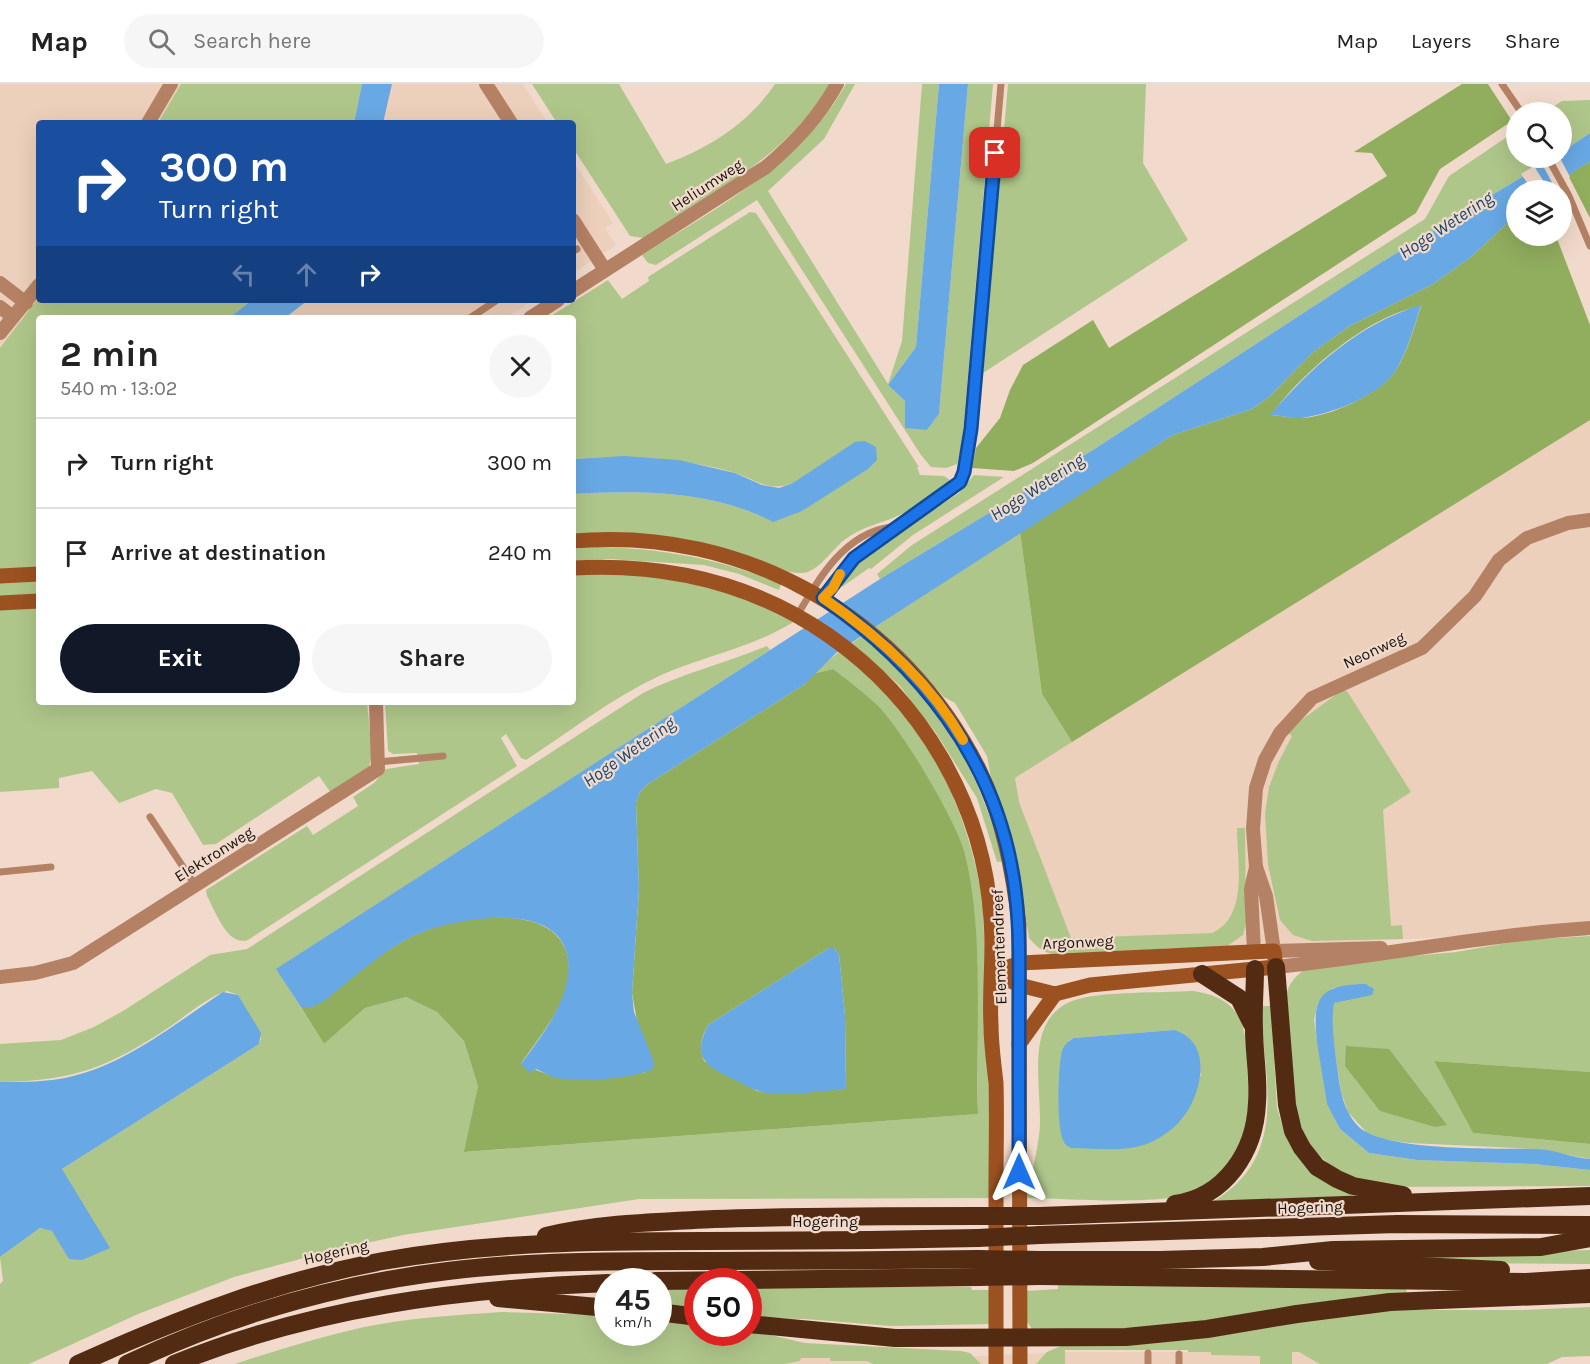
<!DOCTYPE html>
<html lang="en">
<head>
<meta charset="utf-8">
<style>
	:root { --surface:#fff; --page:#f6f6f6; --text:#222; --muted:#767676; --line:#e0e0e0; --accent:#111827 }
	body { margin:0; font-family:Karla,sans-serif; background:var(--page); color:var(--text); height:100vh; display:flex; flex-direction:column; font-size:22px; white-space:nowrap }
	* { box-sizing:border-box; margin:0 }
	p { font-size:20px; color:var(--muted) }
	.icon { flex:none; width:33px; height:33px; fill:none; stroke:currentColor; stroke-width:2; stroke-linecap:round; stroke-linejoin:round }
	.map { position:relative; flex:1; overflow:hidden }
	.details { position:absolute; left:36px; top:231px; width:540px; height:390px; display:flex; flex-direction:column; background:var(--surface); border-radius:6px; box-shadow:0 6px 24px #0002 }
	.details>* { flex:none }
	.top-card { position:absolute; left:36px; top:36px; width:540px; height:183px; border-radius:6px; box-shadow:0 6px 24px #0002; background:#1a4fa0; color:#fff; overflow:hidden }
	.fabs { position:absolute; left:1506px; top:18px; display:grid; gap:12px }
	.fabs a { display:grid; place-items:center; width:66px; height:66px; border-radius:50%; background:var(--surface); box-shadow:0 6px 24px #0002; font-size:30px }
	.speed { position:absolute; left:594px; top:1184px; display:flex; gap:12px; font-size:30px; font-weight:700; text-align:center }
	.speed>* { display:grid; place-content:center; width:78px; height:78px; border-radius:50%; background:var(--surface); box-shadow:0 6px 24px #0002; line-height:1 }
	.speed small { font-size:15px; font-weight:400 }
	.speed .limit { border:9px solid #d22; background:#fff; color:#111 }
	.pin { position:absolute; display:grid; place-items:center; width:51px; height:51px; color:#fff; margin:-26px; border-radius:12px; box-shadow:0 3px 9px #0006 }
	.me { position:absolute; width:66px; margin:-33px; rotate:0deg; stroke-linejoin:round; filter:drop-shadow(0 0 4px #0008) }
	.turn { display:flex; align-items:center; gap:21px; height:126px; padding:0 24px; font-size:27px }
	.turn .icon { width:78px; height:78px; stroke-width:2.5 }
	.turn b { display:block; font-size:42px; line-height:51px }
	.lanes { display:flex; align-items:center; height:57px; padding:0 24px; background:#0003; justify-content:center; gap:30px; direction:ltr }
	.lanes .off { opacity:.35 }
	.round { display:grid; place-items:center; flex:none; width:63px; height:63px; border-radius:32px; background:var(--page) }
	.head { display:flex; align-items:center; justify-content:space-between; height:102px; padding:0 24px }
	h1 { font-size:36px; font-weight:700; line-height:45px }
	.primary-button { display:flex; gap:12px; margin-top:auto; padding:12px 24px }
	.primary-button a { flex:1; height:69px; border-radius:36px; background:var(--accent); color:#fff; font-size:24px; font-weight:700; line-height:69px; text-align:center }
	.primary-button a+a { background:var(--page); color:var(--text) }
	ul { padding:0; list-style:none }
	li { display:flex; align-items:center; gap:18px; height:90px; padding:0 24px; border-top:2px solid var(--line) }
	li div { flex:1 }
	li b { display:block; font-size:22px }
	li em { font-style:normal }
	header { display:flex; align-items:center; gap:36px; box-sizing:border-box; height:84px; padding:0 30px; background:var(--surface); border-bottom:2px solid var(--line) }
	header strong { font-size:28px }
	nav { display:flex; gap:33px; margin-inline-start:auto; font-size:21px }
	.search { width:420px; height:54px; background:var(--page); display:flex; align-items:center; gap:15px; box-sizing:border-box; padding:0 21px; border-radius:33px; color:var(--muted); font-size:22px }
	.map>svg:first-child { display:block }
</style>
</head>
<body>
<header>
<strong>Map</strong>
<div class="search"><svg class="icon" aria-label="search" viewBox="0 0 24 24"><circle cx="10" cy="10" r="6"/><path d="M15 15l6 6"/></svg>Search here</div>
<nav><a>Map</a><a>Layers</a><a>Share</a></nav>
</header>
<div class="map">
<svg width="1590" height="1280" viewBox="0 0 1590 1280">
	<rect width="100%" height="100%" fill="#f1dacb"/>
	<g fill="#ecd0bb">
		<path d="M0,0H185L163,39H39V216L0,284Z"/>
		<path d="M392,0H523L548,39H383Z"/>
		<path d="M573,77L613,139L605,144L616,161L573,189Z"/>
		<path d="M308,216H533L506,234H285Z"/>
		<path d="M1590,316V846L1224,864L1039,861L994,680Z"/>
		<path d="M1407,1248L1481,1280H524L567,1274L959,1273L1068,1268H1185Z"/>
	</g>
	<g fill="#afc68a" fill-rule="evenodd">
		<path d="M181,0H362L354,39H158Z"/>
		<path d="M532,0H619L666,80C709,64 749,39 775,0H831C784,74 715,108 644,154L630,152L573,64V39H557Z"/>
		<path d="M846,0H855L824,55L768,107L888,300L902,257L922,0H939L916,263L888,301L905,317L927,346L939,330L968,0H993L962,361L957,380L946,384L931,383L921,371L757,116L656,181L648,179L642,171C717,123 801,81 846,0Z"/>
		<path d="M1008,0H1146L1143,79L1188,156L983,289Z"/>
		<path d="M1590,16V49L1562,68V28H1545L1562,17Z"/>
		<path d="M1516,47V74H1553L1377,181L1093,366L880,495L877,490L912,461L1425,135L1449,92Z"/>
		<path d="M750,128L756,129L919,383H917L920,391L944,392L950,396C937,411 911,426 893,434C877,440 861,444 847,454C833,463 818,490 801,489C779,489 757,474 736,468C682,452 629,447 573,450V410C640,406 712,406 773,438L793,399C767,409 756,395 732,388C679,373 628,371 573,375V234H548L608,196L622,215L649,197L648,193Z"/>
		<path d="M39,213V216H252L229,234H39V483L0,486V264Z"/>
		<path d="M974,391L1004,393L913,451L871,485L869,484L842,503V495L861,473L959,409Z"/>
		<path d="M1020,448L1042,610L1072,658L1015,694L1019,718L1071,854L1212,849C1249,832 1237,778 1237,744H1245L1246,840L1243,851L1223,865L1172,864L1059,872C1045,869 1038,865 1029,854L1017,775L1009,742L991,694L987,672L955,619L944,613L911,577L875,543Z"/>
		<path d="M596,463C662,464 721,475 781,500L779,506L739,490L704,481L608,475L573,477V465Z"/>
		<path d="M619,489L674,494L737,510L795,537C748,566 706,571 659,592C612,614 569,648 526,676L521,674L506,650L501,654L517,682L248,856C227,863 215,826 207,812L206,806L307,742L313,751L358,722L353,713L374,699L386,685L419,680L417,669L393,670L388,667L385,618H573V491Z"/>
		<path d="M39,497V510L0,512V499Z"/>
		<path d="M39,524V618H367L372,670L369,683L331,709L319,692L216,760L203,761L172,709L156,705L119,719L92,687L59,694V704L0,708V526Z"/>
		<path d="M864,551C937,619 978,680 1003,777L997,778L977,714L936,649L899,601L852,559Z"/>
		<path d="M767,562L770,566L277,885L324,960L365,924L406,913L437,928L464,957L478,1002L465,1068L978,1030L976,875L972,819L963,766L833,585L812,590L840,567C860,585 883,604 900,625C946,681 971,747 983,818L992,1114L639,1115L403,1151L330,1167L234,1193L138,1230L29,1280H0V1200L3,1197L0,1173L40,1144L52,1147L62,1085L259,960L261,954L238,911L227,907C207,913 186,932 168,944C107,984 73,997 0,998V960L61,956L94,943L123,927L210,871L247,865L643,609C683,589 726,579 767,562Z"/>
		<path d="M1342,606L1347,607L1411,708L1383,726L1391,842L1402,841L1403,855L1312,857L1293,851L1280,836L1268,781L1265,730L1269,703L1279,677L1292,652L1289,650L1299,638Z"/>
		<path d="M1590,852V988L1434,977L1473,1049L1590,1060V1075L1537,1065L1409,1059L1382,1055L1366,1048L1348,1028L1341,1008L1331,942L1334,919L1352,914L1371,902L1359,900L1333,904L1318,919L1314,936L1327,1019L1340,1045L1369,1069L1417,1076L1534,1080L1590,1086V1102L1384,1103C1339,1094 1307,1072 1295,1026C1293,1002 1282,927 1287,908C1290,898 1296,892 1304,886L1368,876L1456,868L1524,856Z"/>
		<path d="M1193,907C1250,915 1246,952 1248,999C1249,1017 1251,1040 1244,1058C1241,1067 1218,1095 1211,1101C1183,1125 1064,1114 1026,1114C1031,1094 1036,1073 1039,1052C1045,1009 1019,935 1075,916C1102,907 1162,909 1193,907ZM1174,946L1201,990L1190,1021L1180,1037L1068,957L1074,954Z"/>
		<path d="M1260,922H1271L1277,1024L1286,1052L1352,1112L1214,1117C1289,1072 1265,996 1260,922Z"/>
		<path d="M1590,1166V1180L1456,1179L1354,1172Z"/>
		<path d="M1058,1200L1406,1204L1407,1210L1141,1247L1032,1245L1026,1236V1207L1058,1205Z"/>
		<path d="M839,1202L971,1203L972,1206H991V1240L891,1242L805,1235L749,1234L748,1203Z"/>
		<path d="M658,1204H697V1229L659,1224Z"/>
		<path d="M1590,1223V1272L1562,1273L1547,1280H1320L1299,1268H1292V1280H1260V1272L1211,1271V1268H1188V1266H1065V1280H1036L1047,1268L1061,1262L1393,1226H1522Z"/>
		<path d="M502,1228L607,1231L608,1248H658L659,1234L697,1238L698,1248H748L749,1246L805,1259L961,1267L970,1269L981,1280H873L867,1277H830V1274H801L800,1277L784,1280H235C277,1266 320,1253 364,1243C409,1234 456,1231 502,1228Z"/>
	</g>
	<g fill="#91ad5e" fill-rule="evenodd">
		<path d="M1462,0H1488L1512,37L1440,85L1416,129L1033,379L1014,387L972,384L976,364L1000,334L1010,306L1023,281L1093,236L1109,264L1387,92L1372,69L1354,68Z"/>
		<path d="M1590,77V134L1568,91Z"/>
		<path d="M1516,131V152H1556L1590,241V336L1072,658L1042,610L1020,448L1173,351L1252,325L1269,313L1312,269L1348,243L1433,200L1471,173ZM1421,222C1414,244 1408,267 1396,286C1381,310 1326,335 1298,334C1289,334 1280,331 1271,331C1303,288 1367,232 1421,222Z"/>
		<path d="M833,585C848,597 865,609 878,622C902,646 955,735 964,767C985,846 975,947 978,1030L464,1068L478,1002L464,957L437,928L406,913L365,924L324,960L301,923H312C347,898 382,865 422,848C469,829 580,815 568,896C563,927 537,955 521,980L554,993L578,995L646,988L632,909L639,805L636,719L640,708L648,700L805,600L812,590ZM829,864H834L839,870L845,931L846,1005L768,1009L757,1007L704,977C699,963 701,954 708,941Z"/>
		<path d="M1346,962L1389,965L1447,1041L1435,1043L1380,1027L1345,982Z"/>
		<path d="M1434,977L1590,988V1060L1473,1049Z"/>
	</g>
	<g fill="#68a8e4">
		<path d="M362,0H392L383,39H354Z"/>
		<path d="M939,0H968L939,330L927,346L905,344V317L888,301L916,263Z"/>
		<path d="M1590,49V77L1546,106H1516V131L1471,173L1433,200L1348,243L1312,269L1269,313L1252,325L1173,351L875,543L836,569L805,600L648,700L640,708L636,719L639,805L632,909L634,928L654,978L653,985C631,995 577,999 553,993C547,991 541,987 536,985L530,989L521,980C538,957 562,926 567,897C582,814 471,831 425,847C388,861 355,893 324,917L312,923H301L276,885L880,495L1093,366L1377,181L1553,74H1562V68Z"/>
		<path d="M252,216H308L285,234H229Z"/>
		<path d="M1421,221C1414,243 1408,266 1396,286C1380,312 1331,330 1302,334C1292,335 1281,331 1270,331C1312,283 1358,240 1421,221Z"/>
		<path d="M865,357L876,363L877,376L868,385L802,427L773,438C712,406 639,406 573,410V375L624,372L679,376L735,389L762,401L779,404L793,399L855,358Z"/>
		<path d="M829,864H834L839,870L845,931L846,1005C821,1007 791,1012 766,1009C755,1007 745,1001 735,996C707,983 691,975 708,941Z"/>
		<path d="M1366,900L1374,905L1372,911L1334,919C1331,941 1334,960 1337,982C1340,1004 1342,1025 1358,1042C1383,1068 1498,1064 1536,1065C1555,1065 1572,1074 1590,1075V1086L1534,1080L1417,1076L1369,1069L1340,1045L1327,1020C1324,1001 1321,983 1318,965C1312,919 1314,900 1366,900Z"/>
		<path d="M223,908L238,911L261,949L259,960L62,1085L110,1164L82,1176L69,1175L52,1147L40,1144L0,1173V998C23,998 47,998 69,993C125,981 176,939 223,908Z"/>
		<path d="M1174,946C1215,958 1202,1014 1179,1038C1171,1047 1160,1054 1149,1059C1125,1069 1096,1064 1071,1064C1068,1062 1065,1061 1064,1058C1056,1046 1058,981 1062,967C1064,961 1068,957 1074,954Z"/>
	</g>
	<g fill="#f1dacb">
		<path d="M1547,74H1560L1570,93L1555,104L1541,78Z"/>
		<path d="M1534,82L1549,106H1532L1521,90Z"/>
	</g>
	<g fill="none" stroke-linecap="round" stroke-linejoin="round">
		<g stroke="#b58164" stroke-width="7">
			<path d="M1502,0L1521,28"/>
			<path d="M1548,74L1569,112L1590,162"/>
			<path d="M573,167L577,165"/>
			<path d="M470,234L497,216"/>
			<path d="M823,514L854,474L960,398L964,388L971,345L1001,0"/>
			<path d="M798,530C819,494 845,449 891,443"/>
			<path d="M378,678L443,672"/>
			<path d="M150,733L195,801"/>
			<path d="M0,788L51,783"/>
			<path d="M1148,1269V1280"/>
			<path d="M1179,1270V1280"/>
		</g>
		<g stroke="#b58164" stroke-width="14">
			<path d="M486,0L511,39"/>
			<path d="M148,39L171,0"/>
			<path d="M573,136L605,186"/>
			<path d="M0,199L26,219"/>
			<path d="M573,207L766,83C795,58 819,33 837,0"/>
			<path d="M0,223L13,233"/>
			<path d="M530,234L558,216"/>
			<path d="M0,249L39,201"/>
			<path d="M1256,783L1266,812L1274,867L1381,864"/>
			<path d="M1254,868L1251,805L1256,783L1253,745L1256,704L1265,676L1280,649L1312,614L1422,564L1475,512L1499,476L1527,454L1568,439L1590,436"/>
			<path d="M1276,883C1381,872 1485,851 1590,844"/>
			<path d="M0,893L35,889L73,879L378,685L376,618"/>
		</g>
		<g stroke="#9c5121" stroke-width="15">
			<path d="M573,457C745,442 903,533 980,687C1003,735 1013,788 1019,840L1020,1280"/>
			<path d="M573,484C666,479 751,498 828,551C922,616 984,721 991,835C994,871 989,906 991,941C991,961 994,980 996,999C997,1033 996,1066 996,1100C996,1160 996,1220 996,1280"/>
			<path d="M0,492L39,490"/>
			<path d="M0,519L39,517"/>
			<path d="M1274,867L1276,883L1090,901L1055,910L1019,901L993,888L1020,879Z"/>
			<path d="M1019,960L1055,910"/>
		</g>
		<g stroke="#532b13" stroke-width="18">
			<path d="M1276,883L1287,1021L1293,1047L1302,1064L1317,1083L1337,1095L1353,1102L1403,1111"/>
			<path d="M1202,890L1239,914L1252,940"/>
			<path d="M1175,1120C1225,1113 1255,1068 1257,1019C1259,994 1254,969 1254,945C1253,925 1255,905 1255,885"/>
			<path d="M1040,1132L1590,1112"/>
			<path d="M1040,1151L1397,1140L1590,1141"/>
			<path d="M546,1152C601,1139 657,1138 714,1135C802,1132 890,1132 978,1132"/>
			<path d="M1040,1176H1160L1263,1173L1333,1166L1541,1163L1590,1154"/>
			<path d="M1318,1177L1501,1186"/>
			<path d="M1040,1192L1526,1198L1590,1194"/>
			<path d="M655,1197L978,1193"/>
			<path d="M498,1214L608,1224"/>
			<path d="M658,1228L698,1233"/>
			<path d="M748,1240L895,1254L1126,1253L1207,1245L1297,1230L1390,1218L1590,1210"/>
			<path d="M78,1280C177,1235 276,1197 383,1177C489,1158 598,1157 705,1157C796,1157 887,1156 978,1154"/>
			<path d="M127,1280C228,1232 337,1200 448,1187C536,1176 626,1177 715,1177C803,1177 890,1176 978,1175"/>
			<path d="M174,1280C314,1223 458,1205 608,1199"/>
		</g>
		<g stroke="#532b13" stroke-width="18">
			<path d="M978,1132H1040"/>
			<path d="M978,1154L1040,1151"/>
			<path d="M978,1175L1040,1176"/>
			<path d="M978,1193L1040,1192"/>
		</g>
	</g>
	<g fill="none" stroke-linecap="round" stroke-linejoin="round">
		<g stroke="#114b97" stroke-width="15">
			<path id="route" d="M995,69L971,345L964,388L960,398L854,474L823,514C919,580 994,674 1013,792C1021,838 1019,885 1019,933C1019,984 1019,1036 1019,1088"/>
		</g>
		<use href="#route" stroke="#1a73e8" stroke-width="10"/>
		<path stroke="#f59e0b" stroke-width="10" d="M840,490L833,504L823,514C879,552 929,597 963,656"/>
	</g>
	<g text-anchor="middle" dominant-baseline="central" stroke-width="4.5" stroke-linejoin="round" paint-order="stroke">
		<g font-size="16" fill="#1b140e" stroke="#f1dacb">
			<text transform="translate(707 101) rotate(-33)">Heliumweg</text>
			<text transform="translate(1374 566) rotate(-25)">Neonweg</text>
			<text transform="translate(214 770) rotate(-32)">Elektronweg</text>
			<text transform="translate(1078 858) rotate(-3)">Argonweg</text>
			<text transform="translate(999 863) rotate(-92)">Elementendreef</text>
			<text transform="translate(1310 1123) rotate(-2)">Hogering</text>
			<text x="825" y="1137">Hogering</text>
			<text transform="translate(336 1168) rotate(-13)">Hogering</text>
		</g>
		<g font-size="18" font-style="italic" fill="#17456d" stroke="#f1dacb">
			<text transform="translate(1446 141) rotate(-33)">Hoge Wetering</text>
			<text transform="translate(1037 403) rotate(-33)">Hoge Wetering</text>
			<text transform="translate(629 668) rotate(-35)">Hoge Wetering</text>
		</g>
	</g>
</svg>
<div class="fabs">
<a><svg class="icon" aria-label="search" viewBox="0 0 24 24"><circle cx="10" cy="10" r="6"/><path d="M15 15l6 6"/></svg></a>
<a><svg class="icon" aria-label="layers" viewBox="0 0 24 24"><path d="M12 4l9 5-9 5-9-5zM3 14l9 5 9-5"/></svg></a>
</div>
<div class="speed"><div>45<small>km/h</small></div><div class="limit">50</div></div>
<div class="pin" style="left:995px;top:69px;background:#d93025"><svg class="icon" aria-label="arrive" viewBox="0 0 24 24"><path d="M6 21V4h12l-3 4 3 4H6"/></svg></div>
<svg class="me" style="left:1019px;top:1088px" viewBox="-20 -20 40 40"><path d="M0-17L14 15 0 8-14 15z" fill="#1a73e8" stroke="#fff" stroke-width="4"/></svg>
<div class="top-card">
<div class="turn"><svg class="icon" aria-label="right" viewBox="0 0 24 24"><path d="M7 20v-9h11M14 6l5 5-5 5"/></svg><div><b>300 m</b>Turn right</div></div>
<div class="lanes"><svg class="icon off" aria-label="left" viewBox="0 0 24 24"><path d="M17 20v-9H6M10 6l-5 5 5 5"/></svg><svg class="icon off" aria-label="ahead" viewBox="0 0 24 24"><path d="M12 20V5M6 11l6-6 6 6"/></svg><svg class="icon" aria-label="right" viewBox="0 0 24 24"><path d="M7 20v-9h11M14 6l5 5-5 5"/></svg></div>
</div>
<section class="details">
<div class="head"><div><h1>2 min</h1><p>540 m · 13:02</p></div><a class="round"><svg class="icon" aria-label="close" viewBox="0 0 24 24"><path d="M6 6l12 12M18 6L6 18"/></svg></a></div>
<ul>
<li><svg class="icon" aria-label="right" viewBox="0 0 24 24"><path d="M7 20v-9h11M14 6l5 5-5 5"/></svg><div><b>Turn right</b></div><em>300 m</em></li>
<li><svg class="icon" aria-label="arrive" viewBox="0 0 24 24"><path d="M6 21V4h12l-3 4 3 4H6"/></svg><div><b>Arrive at destination</b></div><em>240 m</em></li>
</ul>
<div class="primary-button"><a>Exit</a><a>Share</a></div>
</section>
</div>
</body>
</html>
